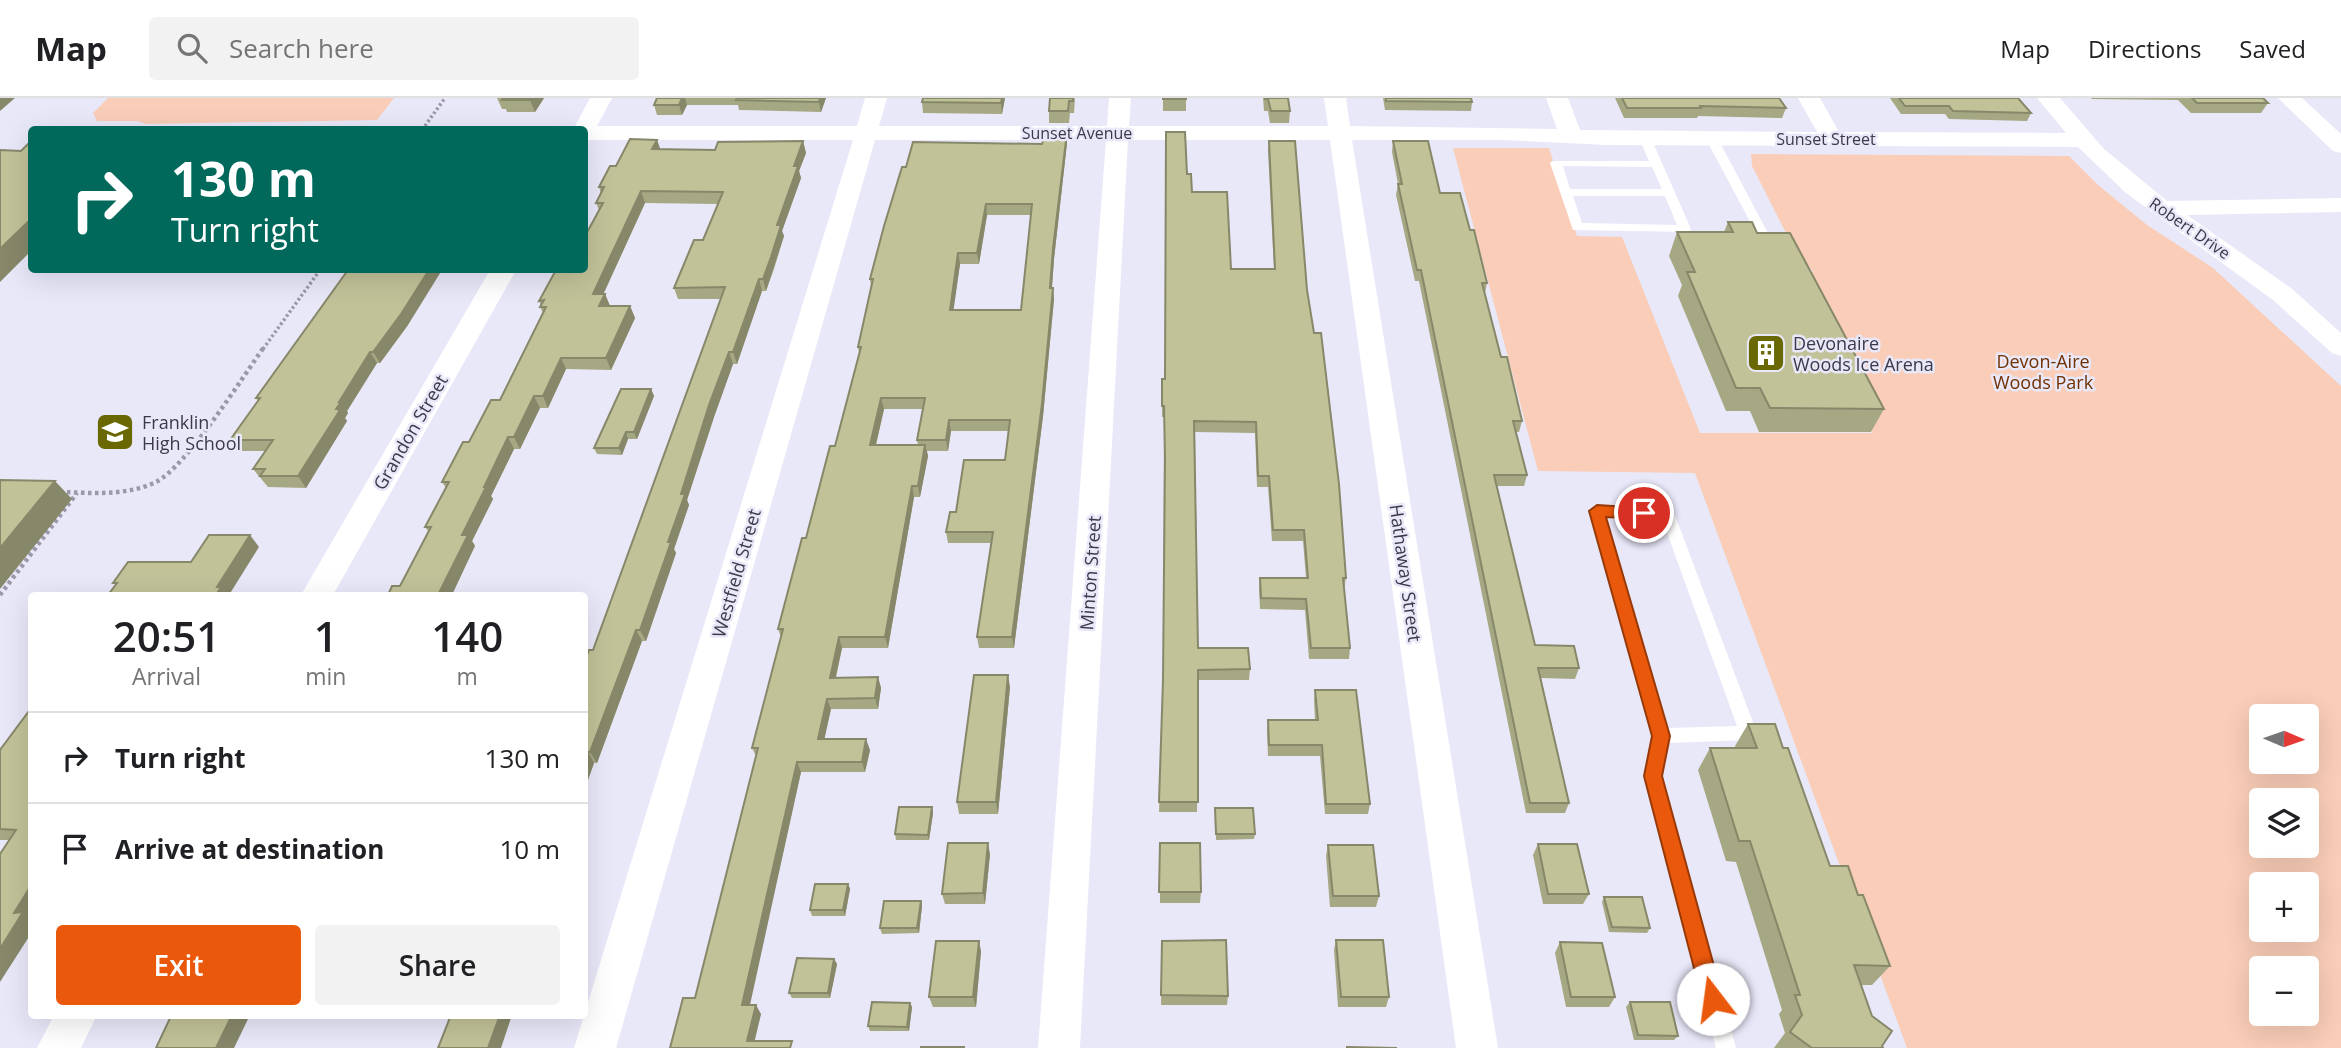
<!DOCTYPE html>
<html lang="en">
<head>
<meta charset="utf-8">
<style>
	:root { --surface:#fff; --page:#f2f2f2; --text:#202124; --muted:#757577; --line:#e0e0e0; --accent:#ea580c }
	body { margin:0; font-family:"Open Sans",sans-serif; background:var(--page); color:var(--text); height:100vh; display:flex; flex-direction:column; font-size:26px; white-space:nowrap }
	* { box-sizing:border-box; margin:0 }
	p { font-size:23px; color:var(--muted) }
	.icon { flex:none; width:38px; height:38px; fill:none; stroke:currentColor; stroke-width:2; stroke-linecap:round; stroke-linejoin:round }
	.map { position:relative; flex:1; overflow:hidden }
	.details { position:absolute; left:28px; top:494px; width:560px; height:427px; display:flex; flex-direction:column; background:var(--surface); border-radius:7px; box-shadow:0 7px 28px #0002 }
	.details>* { flex:none }
	.hud { position:absolute; left:28px; top:28px; width:560px; height:147px; border-radius:7px; box-shadow:0 7px 28px #0002; background:#00695c; color:#fff; overflow:hidden }
	.needle { width:46px; rotate:92deg }
	.tools { position:absolute; left:2249px; top:606px; display:grid; gap:14px }
	.tools a { display:grid; place-items:center; width:70px; height:70px; border-radius:7px; background:var(--surface); box-shadow:0 7px 28px #0002; font-size:35px }
	.pin { position:absolute; display:grid; place-items:center; width:60px; height:60px; color:#fff; margin:-30px; border:4px solid #fff; border-radius:50%; box-shadow:0 2px 7px #0007 }
	.me { position:absolute; width:77px; margin:-38px; rotate:345deg; stroke-linejoin:round; filter:drop-shadow(0 0 5px #0008) }
	.turn { display:flex; align-items:center; gap:24px; height:147px; padding:0 28px; font-size:32px }
	.turn .icon { width:91px; height:91px; stroke-width:2.5 }
	.turn b { display:block; font-size:49px; line-height:60px }
	.eta { display:flex; justify-content:space-evenly; align-items:center; height:119px; text-align:center }
	.eta b { font-size:42px; font-weight:600; line-height:49px }
	.primary-button { display:flex; gap:14px; margin-top:auto; padding:14px 28px }
	.primary-button a { flex:1; height:80px; border-radius:7px; background:var(--accent); color:#fff; font-size:28px; font-weight:600; line-height:80px; text-align:center }
	.primary-button a+a { background:var(--page); color:var(--text) }
	ul { padding:0; list-style:none }
	li { display:flex; align-items:center; gap:21px; height:91px; padding:0 28px; border-top:2px solid var(--line) }
	li div { flex:1 }
	li b { display:block; font-size:26px }
	li em { font-style:normal }
	header { display:flex; align-items:center; gap:42px; box-sizing:border-box; height:98px; padding:0 35px; background:var(--surface); border-bottom:2px solid var(--line) }
	header strong { font-size:33px }
	nav { display:flex; gap:38px; margin-inline-start:auto; font-size:24px }
	.search { width:490px; height:63px; background:var(--page); display:flex; align-items:center; gap:18px; box-sizing:border-box; padding:0 24px; border-radius:7px; color:var(--muted); font-size:26px }
	.map>svg:first-child { display:block }
</style>
</head>
<body>
<header>
<strong>Map</strong>
<div class="search"><svg class="icon" aria-label="search" viewBox="0 0 24 24"><circle cx="10" cy="10" r="6"/><path d="M15 15l6 6"/></svg>Search here</div>
<nav><a>Map</a><a>Directions</a><a>Saved</a></nav>
</header>
<div class="map">
<svg width="2341" height="950" viewBox="0 0 2341 950">
	<rect width="100%" height="100%" fill="#e9e8f9"/>
	<g fill="#f9cdb7" fill-rule="evenodd">
		<path d="M108,0H394L377,22L146,26L137,23H97L93,15Z"/>
		<path d="M1453,50H1549L1577,138L1622,139L1700,335H1873L1790,175L1813,174L1791,145L1752,68L1751,56L2069,58L2098,87L2147,127L2213,170L2341,288V950H1907L1695,375L1538,373ZM2261,618H2306V663H2261ZM2261,702H2306V747H2261ZM2261,786H2306V831H2261ZM2261,870H2306V915H2261Z"/>
	</g>
	<g fill="none" stroke-linecap="round" stroke-linejoin="round">
		<g stroke="#9a98a9" stroke-width="3.5" stroke-dasharray="2.5 2.5" stroke-linecap="butt">
			<path d="M422,32L445,0"/>
			<path d="M263,251L320,172"/>
		</g>
		<g stroke="#9a98a9" stroke-width="4.5" stroke-dasharray="3.5 3.5" stroke-linecap="butt">
			<path d="M60,394C92,395 127,398 156,384C186,369 242,280 264,249"/>
			<path d="M0,497L77,395"/>
		</g>
		<g fill="#fff" fill-rule="evenodd">
			<path d="M1645,37L1651,40L1691,131L1689,134L1573,132L1550,65L1552,63H1649L1639,40ZM1563,68L1652,69L1662,91H1570ZM1573,98H1665L1677,127L1582,125Z"/>
			<path d="M1712,38L1718,41L1769,137L1767,140L1744,141L1738,137L1744,133H1755L1706,41Z"/>
			<path d="M1597,408L1673,412L1757,635L1754,640L1748,642L1668,645L1662,678L1736,950H1716L1644,678L1652,638L1589,413ZM1606,419L1662,421L1737,628L1668,630Z"/>
		</g>
		<g fill="#fff" fill-rule="evenodd">
			<path d="M590,0H612L597,28H857L865,0H887L879,28H1107L1109,0H1131L1129,28H1328L1324,0H1346L1350,28L1557,31L1546,0H1568L1580,32L1817,34L1798,0H1820L1839,34L2066,35L2037,0H2060L2104,51L2167,103L2341,100V114L2187,117L2291,190L2341,235V258L2332,255L2273,202L2126,95L2078,49L1607,47L1504,42H1352L1498,950H1456L1330,42H1128L1080,950H1038L1106,42H875L616,950H574L853,42H584V32H573Z"/>
			<path d="M2278,0H2302L2341,36V55L2333,53Z"/>
			<path d="M490,172H516L333,497H301Z"/>
			<path d="M54,917H97L81,950H37Z"/>
		</g>
	</g>
	<g fill="#a6a783" fill-rule="evenodd">
		<path d="M497,0H544L535,14H507L506,11H502Z"/>
		<path d="M657,0H826L821,14L739,12L738,7H687L682,17H657L654,7Z"/>
		<path d="M923,0H1005L1002,16L923,15L922,4Z"/>
		<path d="M1075,0L1074,15H1070L1069,25H1049V13Z"/>
		<rect x="1163" y="0" width="23" height="13"/>
		<path d="M1263,0H1288L1290,13L1289,25H1270L1268,13H1264Z"/>
		<path d="M1383,0H1471L1472,4L1471,13L1385,12Z"/>
		<path d="M1615,0H1779L1786,10L1782,20L1698,18L1697,20H1624Z"/>
		<path d="M1890,0H2018L2031,15L2027,23L1949,21L1945,16H1901Z"/>
		<path d="M2091,0H2263L2268,5L2261,15H2191L2178,2L2092,1Z"/>
		<path d="M657,42L660,51L715,52L803,43L806,55L799,73L801,80L782,133L784,138L774,171L766,193H762L737,266H733L714,319L687,402L689,407L674,451L676,455L646,543H642L597,665H594L584,693L593,552L721,201H678L674,190L703,142L718,106L645,105L603,196H605L610,208H630L635,220L611,272L566,271L548,310H540L520,351H514L491,398L493,401L472,443L475,448L400,488L428,433L425,429L446,390L442,384L500,302L543,215L540,209L541,207L539,203L584,172L599,112L596,105L601,95L599,89L616,68Z"/>
		<path d="M1269,43L1307,192L1346,480L1344,491L1350,550L1349,561H1309L1305,512L1260,511L1259,491L1260,480H1306L1303,443H1272L1268,389H1257L1255,335L1195,334L1198,550L1250,571L1249,582H1198L1197,714H1159L1163,582L1164,319H1162V308L1165,281L1187,76L1192,94L1231,171H1274L1268,53Z"/>
		<path d="M1393,43L1440,95L1470,132L1487,185L1485,195L1501,259L1522,323L1519,334H1516L1527,377L1524,388H1497L1535,547L1579,570L1575,581L1541,580L1569,705L1565,715H1526L1419,183H1415L1396,97L1398,86L1392,54Z"/>
		<path d="M1067,45L1054,161L1052,190H1053L1054,201L1043,318L1014,550H979L977,539L991,445H948L946,434L956,414L1005,362L1008,333H951L948,353H927L928,358L920,399H914L888,550H842L836,580L878,579L881,590L878,611H831L824,641L870,652L865,674H801L749,907L761,916L754,943L670,950L695,900L756,658L752,650L781,539L778,531L835,348L859,255L858,249L871,188L870,181L906,69L1042,46ZM987,117H1031L1021,212H953L960,166H979ZM884,311H923L917,342L918,347H876Z"/>
		<path d="M1728,124L1757,135L1884,311L1871,334H1759L1750,313H1726L1678,198L1682,187L1669,158L1677,134H1724Z"/>
		<path d="M408,227L380,265H377L347,313L348,315L345,320L347,323L306,390L268,389L253,371L266,353H239L230,342L258,303L256,300Z"/>
		<path d="M651,291L654,298L637,341H628L622,357L597,356L594,350Z"/>
		<path d="M1010,589L998,716H959L957,704Z"/>
		<path d="M1315,592L1370,706L1368,716H1325L1320,658H1268L1267,633L1268,622H1315L1314,602Z"/>
		<path d="M32,610L31,820L10,742H0V652Z"/>
		<path d="M1748,626L1783,650L1830,768L1858,797L1890,868L1872,887H1860L1883,950H1774L1785,935L1779,916L1782,912L1736,764L1726,763L1698,672L1710,650H1736L1735,648Z"/>
		<path d="M932,709L933,715L929,742H896L895,736Z"/>
		<path d="M1215,710L1255,736L1254,741L1216,742Z"/>
		<path d="M1160,745L1201,794L1200,805H1160Z"/>
		<path d="M1538,746L1589,796L1583,806H1543L1533,757Z"/>
		<path d="M1328,747L1379,798L1376,809H1330L1326,758Z"/>
		<path d="M990,756L985,806H945L942,796Z"/>
		<path d="M848,786L850,791L845,818H812L810,812Z"/>
		<path d="M1604,799L1650,830L1647,835L1609,834L1602,804Z"/>
		<path d="M921,803L922,808L919,835L882,836L880,830Z"/>
		<path d="M1336,842L1389,899L1386,909H1338L1334,852Z"/>
		<path d="M1162,843L1228,898L1227,907H1161Z"/>
		<path d="M1560,844L1615,899L1609,909H1566L1555,855Z"/>
		<path d="M981,853L976,909H933L929,899Z"/>
		<path d="M834,861L837,866L830,900H792L789,895Z"/>
		<path d="M1630,904L1678,938L1674,942H1634L1626,909Z"/>
		<path d="M910,905L912,909L909,933H870L868,928Z"/>
	</g>
	<g fill="#87886a">
		<path d="M0,0H15L0,13Z"/>
		<path d="M531,0H544L535,14L530,2Z"/>
		<path d="M682,0H685L687,7L682,17L679,7Z"/>
		<path d="M820,0H826L821,14L819,4Z"/>
		<path d="M1002,0H1005L1002,16L1001,5Z"/>
		<path d="M1067,34V45L1054,161L1051,201L1050,190L1053,150Z"/>
		<path d="M657,42L661,53L652,51Z"/>
		<path d="M803,43L806,55L799,73L801,80L782,133L784,138L766,193L763,181L794,68Z"/>
		<path d="M641,93L645,105L598,208L593,196Z"/>
		<path d="M986,106L987,117L979,166L977,155Z"/>
		<path d="M32,120V152L0,184V151Z"/>
		<path d="M958,155L960,166L952,223L950,212Z"/>
		<path d="M429,172H442L408,227L380,265L373,254Z"/>
		<path d="M759,181L762,193L737,266L733,254Z"/>
		<path d="M1053,190L1054,201L1043,318L1014,550L1012,539Z"/>
		<path d="M605,196L610,208H599Z"/>
		<path d="M630,208L635,220L611,272L606,260Z"/>
		<path d="M370,254L377,265L347,313L348,315L345,320L347,323L306,390L298,378L336,311L339,304Z"/>
		<path d="M729,254L733,266L714,319L687,402L689,407L674,451L676,455L646,543L640,532L668,444L681,396L709,307Z"/>
		<path d="M561,260L566,271L548,310L543,298Z"/>
		<path d="M651,291L654,298L637,341L634,334Z"/>
		<path d="M534,298L540,310L520,351L514,339Z"/>
		<path d="M881,300L884,311L873,359L870,347Z"/>
		<path d="M949,322L951,333L948,353L946,342Z"/>
		<path d="M626,334L628,341L622,357L619,350Z"/>
		<path d="M508,339L514,351L491,398L493,401L472,443L475,448L452,497H438L462,437L484,389Z"/>
		<path d="M925,347L928,358L920,399L918,388Z"/>
		<path d="M55,383L72,401L0,491V450Z"/>
		<path d="M912,388L914,399L888,550L885,539Z"/>
		<path d="M250,437L259,449L229,497H216L217,489Z"/>
		<path d="M636,532L642,543L597,665L590,654Z"/>
		<path d="M839,539L842,550L833,590L830,580Z"/>
		<path d="M1008,577L1010,589L998,716L996,704Z"/>
		<path d="M878,579L881,590L878,611L875,600Z"/>
		<path d="M827,601L831,611L822,652L818,641Z"/>
		<path d="M866,641L870,652L865,674L862,664Z"/>
		<path d="M588,654L594,665L584,693V663Z"/>
		<path d="M797,664L801,674L748,916L742,907Z"/>
		<path d="M932,709L933,715L929,742L928,737Z"/>
		<path d="M988,745L990,756L985,806L983,795Z"/>
		<path d="M32,786V834L0,884V851L14,815Z"/>
		<path d="M848,786L850,791L845,818L843,812Z"/>
		<path d="M921,803L922,808L919,835L917,830Z"/>
		<path d="M979,843L981,853L976,909L973,899Z"/>
		<path d="M834,861L837,866L830,900L828,895Z"/>
		<path d="M910,905L912,909L909,933L907,929Z"/>
		<path d="M756,907L761,916L753,950L747,943Z"/>
		<path d="M232,917H250L234,950H216Z"/>
		<path d="M500,917H512L501,950H488Z"/>
	</g>
	<g fill="#c1c298" stroke="#87886a" stroke-width="2" fill-rule="evenodd">
		<path d="M503,0H531L530,2H502Z"/>
		<path d="M657,0H682L679,7H654Z"/>
		<path d="M737,0H820L819,4L736,2Z"/>
		<path d="M923,0H1002L1001,5L922,4Z"/>
		<path d="M1050,0H1073V3H1069L1068,13H1049Z"/>
		<rect x="1163" y="0" width="23" height="1"/>
		<path d="M1265,0H1288L1290,13H1271L1268,1H1265Z"/>
		<path d="M1386,0H1471L1472,4L1386,3Z"/>
		<path d="M1622,0H1779L1786,10L1700,8L1701,10H1627Z"/>
		<path d="M1899,0H2018L2031,15L1953,13L1949,8H1905Z"/>
		<path d="M2192,0H2263L2268,5H2197Z"/>
		<path d="M1046,34H1067L1053,150L1050,190H1053L1042,306L1012,539H977L993,434H946L950,414H956L964,362H1005L1010,322H949L946,342H917L925,300H881L870,347H925L918,388H912L885,539H839L830,580L878,579L875,600L827,601L818,641H866L862,664H797L742,907H756L747,943H792L790,950H670L683,900H695L758,650H752L783,531H778L802,440H806L830,348H835L861,249H858L873,181H870L884,128L902,69H906L913,44L1042,46ZM986,106H1032L1021,212H950L958,155H977Z"/>
		<path d="M1166,34H1185L1187,76H1191L1192,94H1227L1231,171H1275L1269,43H1295L1307,192L1314,235H1321L1339,386L1346,480H1343L1350,550H1311L1306,501L1261,500L1260,480H1308L1304,432H1273L1269,378H1258L1256,324L1194,323L1198,550H1248L1250,571L1198,572V704H1159L1163,582L1165,360L1164,308H1162V281H1165Z"/>
		<path d="M630,41L657,42L652,51L715,52L718,44L803,43L794,68H798L777,127H781L771,159L763,181H759L733,254H729L709,307L681,396H685L668,444H671L640,532H636L590,654H588L584,663V564L589,552H593L725,189L674,190L694,142H703L723,94L641,93L593,196H605L599,208H630L606,260H561L543,298H534L514,339H508L484,389H486L462,437H468L438,497H388L392,488H400L431,429H425L449,384H442L463,344H469L491,302H500L546,209H540L544,202L539,203L556,172H584V140L603,105H596L604,89H599L610,68H616Z"/>
		<path d="M1393,43H1428L1440,95H1460L1470,132H1474L1487,185H1482L1501,259H1507L1522,323H1513L1527,377H1494L1535,547L1574,548L1579,570H1538L1569,705H1530L1421,172H1417L1398,86H1402Z"/>
		<path d="M28,46H32V120L0,151V52L21,53Z"/>
		<path d="M1728,124H1752L1757,135H1790L1884,311L1770,310L1760,290H1736L1687,174H1695L1677,134H1733Z"/>
		<path d="M348,172H429L401,216L373,254H370L339,304H341L336,311L340,312L298,378H260L265,371H253L273,342H230L260,300H256Z"/>
		<path d="M621,291H651L634,334H626L619,350H594Z"/>
		<path d="M0,382L55,383L0,450Z"/>
		<path d="M209,437H250L217,489H221L216,497H108L117,485H113L128,464H191Z"/>
		<path d="M974,577H1008L996,704H957Z"/>
		<path d="M1315,592H1356L1370,706H1326L1322,647H1269L1268,622H1318Z"/>
		<path d="M32,609V786L14,815L23,814L0,851V756L16,732L0,731V652Z"/>
		<path d="M1748,626H1775L1783,650H1788L1830,768H1848L1858,797H1863L1890,868L1854,867L1872,918L1892,933L1882,948L1883,950H1812L1790,934L1802,917L1795,897H1800L1750,743H1739L1710,650H1757Z"/>
		<path d="M899,709H932L928,737L895,736Z"/>
		<path d="M1215,710H1253L1255,736H1216Z"/>
		<path d="M948,745H988L983,795L942,796Z"/>
		<path d="M1160,745H1200L1201,794H1159Z"/>
		<path d="M1538,746H1577L1589,796H1548Z"/>
		<path d="M1328,747H1373L1379,798H1333Z"/>
		<path d="M815,786H848L843,812H810Z"/>
		<path d="M1604,799H1642L1650,830L1612,829Z"/>
		<path d="M884,803H921L917,830H880Z"/>
		<path d="M1226,842L1228,898L1161,897L1162,843Z"/>
		<path d="M1336,842H1383L1389,899H1341Z"/>
		<path d="M936,843H979L973,899H929Z"/>
		<path d="M1560,844L1602,845L1615,899H1571Z"/>
		<path d="M797,860L834,861L828,895H789Z"/>
		<path d="M872,904L910,905L907,929L868,928Z"/>
		<path d="M1630,904H1670L1678,938L1638,937Z"/>
		<path d="M184,917H232L216,950H156L171,918Z"/>
		<path d="M451,917H500L488,950H438Z"/>
		<path d="M920,949H964V950Z"/>
		<path d="M1347,949L1397,950H1347Z"/>
	</g>
	<path fill="#ea580c" stroke="#983908" stroke-width="2" d="M1597,407L1644,410L1652,415L1644,421L1606,419L1670,638L1662,678L1723,901L1720,908L1713,910L1705,908L1702,901L1644,678L1652,638L1589,413Z"/>
	<defs>
		<g id="building-square" transform="scale(2.0125)"><rect x="-9" y="-9" width="18" height="18" rx="4" fill="#6a6803" stroke="#e9e8f9"/><path d="M-4-6H4V6H1V3H-1V6H-4ZM-2.5-4.3h1.7v1.8h-1.7ZM.8-4.3h1.7v1.8H.8ZM-2.5-1h1.7V.8h-1.7ZM.8-1h1.7V.8H.8Z" fill="#fff"/></g>
		<g id="school-square" transform="scale(2.0125)"><rect x="-9" y="-9" width="18" height="18" rx="4" fill="#6a6803" stroke="#e9e8f9"/><path d="M0-5L7-2L0 1L-7-2ZM-4 1L0 2.5L4 1V4Q0 6-4 4Z" fill="#fff"/></g>
	</defs>
	<g fill-rule="evenodd">
		<use href="#building-square" x="1766" y="255"/>
		<use href="#school-square" x="115" y="334"/>
	</g>
	<g text-anchor="middle" dominant-baseline="central" stroke-width="5" stroke-linejoin="round" paint-order="stroke">
		<g font-size="16" fill="#3b394a" stroke="#e9e8f9">
			<text x="1077" y="35">Sunset Avenue</text>
			<text x="1826" y="41">Sunset Street</text>
			<text transform="translate(2190 130) rotate(35)">Robert Drive</text>
		</g>
		<g font-size="18" fill="#3b394a" stroke="#e9e8f9" text-anchor="start">
			<text x="1793" y="245">Devonaire<tspan x="1793" dy="21">Woods Ice Arena</tspan></text>
			<text x="142" y="324">Franklin<tspan x="142" dy="21">High School</tspan></text>
		</g>
		<g font-size="18" fill="#713000" stroke="#e9e8f9">
			<text x="2043" y="263">Devon-Aire<tspan x="2043" dy="21">Woods Park</tspan></text>
		</g>
		<g font-size="18" fill="#3b394a" stroke="#e9e8f9">
			<text transform="translate(410 334) rotate(-60)">Grandon Street</text>
			<text transform="translate(736 475) rotate(-74)">Westfield Street</text>
			<text transform="translate(1090 475) rotate(-86)">Minton Street</text>
			<text transform="translate(1406 475) rotate(82)">Hathaway Street</text>
		</g>
	</g>
</svg>
<div class="tools">
<a><svg class="needle" viewBox="-14 -14 28 28"><path d="M0-13l5 13h-10z" fill="#e53935"/><path d="M0 13l5-13h-10z" fill="#757577"/></svg></a>
<a><svg class="icon" aria-label="layers" viewBox="0 0 24 24"><path d="M12 4l9 5-9 5-9-5zM3 14l9 5 9-5"/></svg></a>
<a>+</a>
<a>−</a>
</div>
<div class="pin" style="left:1644px;top:415px;background:#d93025"><svg class="icon" aria-label="arrive" viewBox="0 0 24 24"><path d="M6 21V4h12l-3 4 3 4H6"/></svg></div>
<svg class="me" style="left:1713px;top:901px" viewBox="-20 -20 40 40"><circle r="19" fill="#fff"/><path d="M0-13L10 11 0 6-10 11z" fill="#ea580c"/></svg>
<div class="hud">
<div class="turn"><svg class="icon" aria-label="right" viewBox="0 0 24 24"><path d="M7 20v-9h11M14 6l5 5-5 5"/></svg><div><b>130 m</b>Turn right</div></div>
</div>
<section class="details">
<div class="eta">
<div><b>20:51</b><p>Arrival</p></div>
<div><b>1</b><p>min</p></div>
<div><b>140</b><p>m</p></div>
</div>
<ul>
<li><svg class="icon" aria-label="right" viewBox="0 0 24 24"><path d="M7 20v-9h11M14 6l5 5-5 5"/></svg><div><b>Turn right</b></div><em>130 m</em></li>
<li><svg class="icon" aria-label="arrive" viewBox="0 0 24 24"><path d="M6 21V4h12l-3 4 3 4H6"/></svg><div><b>Arrive at destination</b></div><em>10 m</em></li>
</ul>
<div class="primary-button"><a>Exit</a><a>Share</a></div>
</section>
</div>
</body>
</html>
